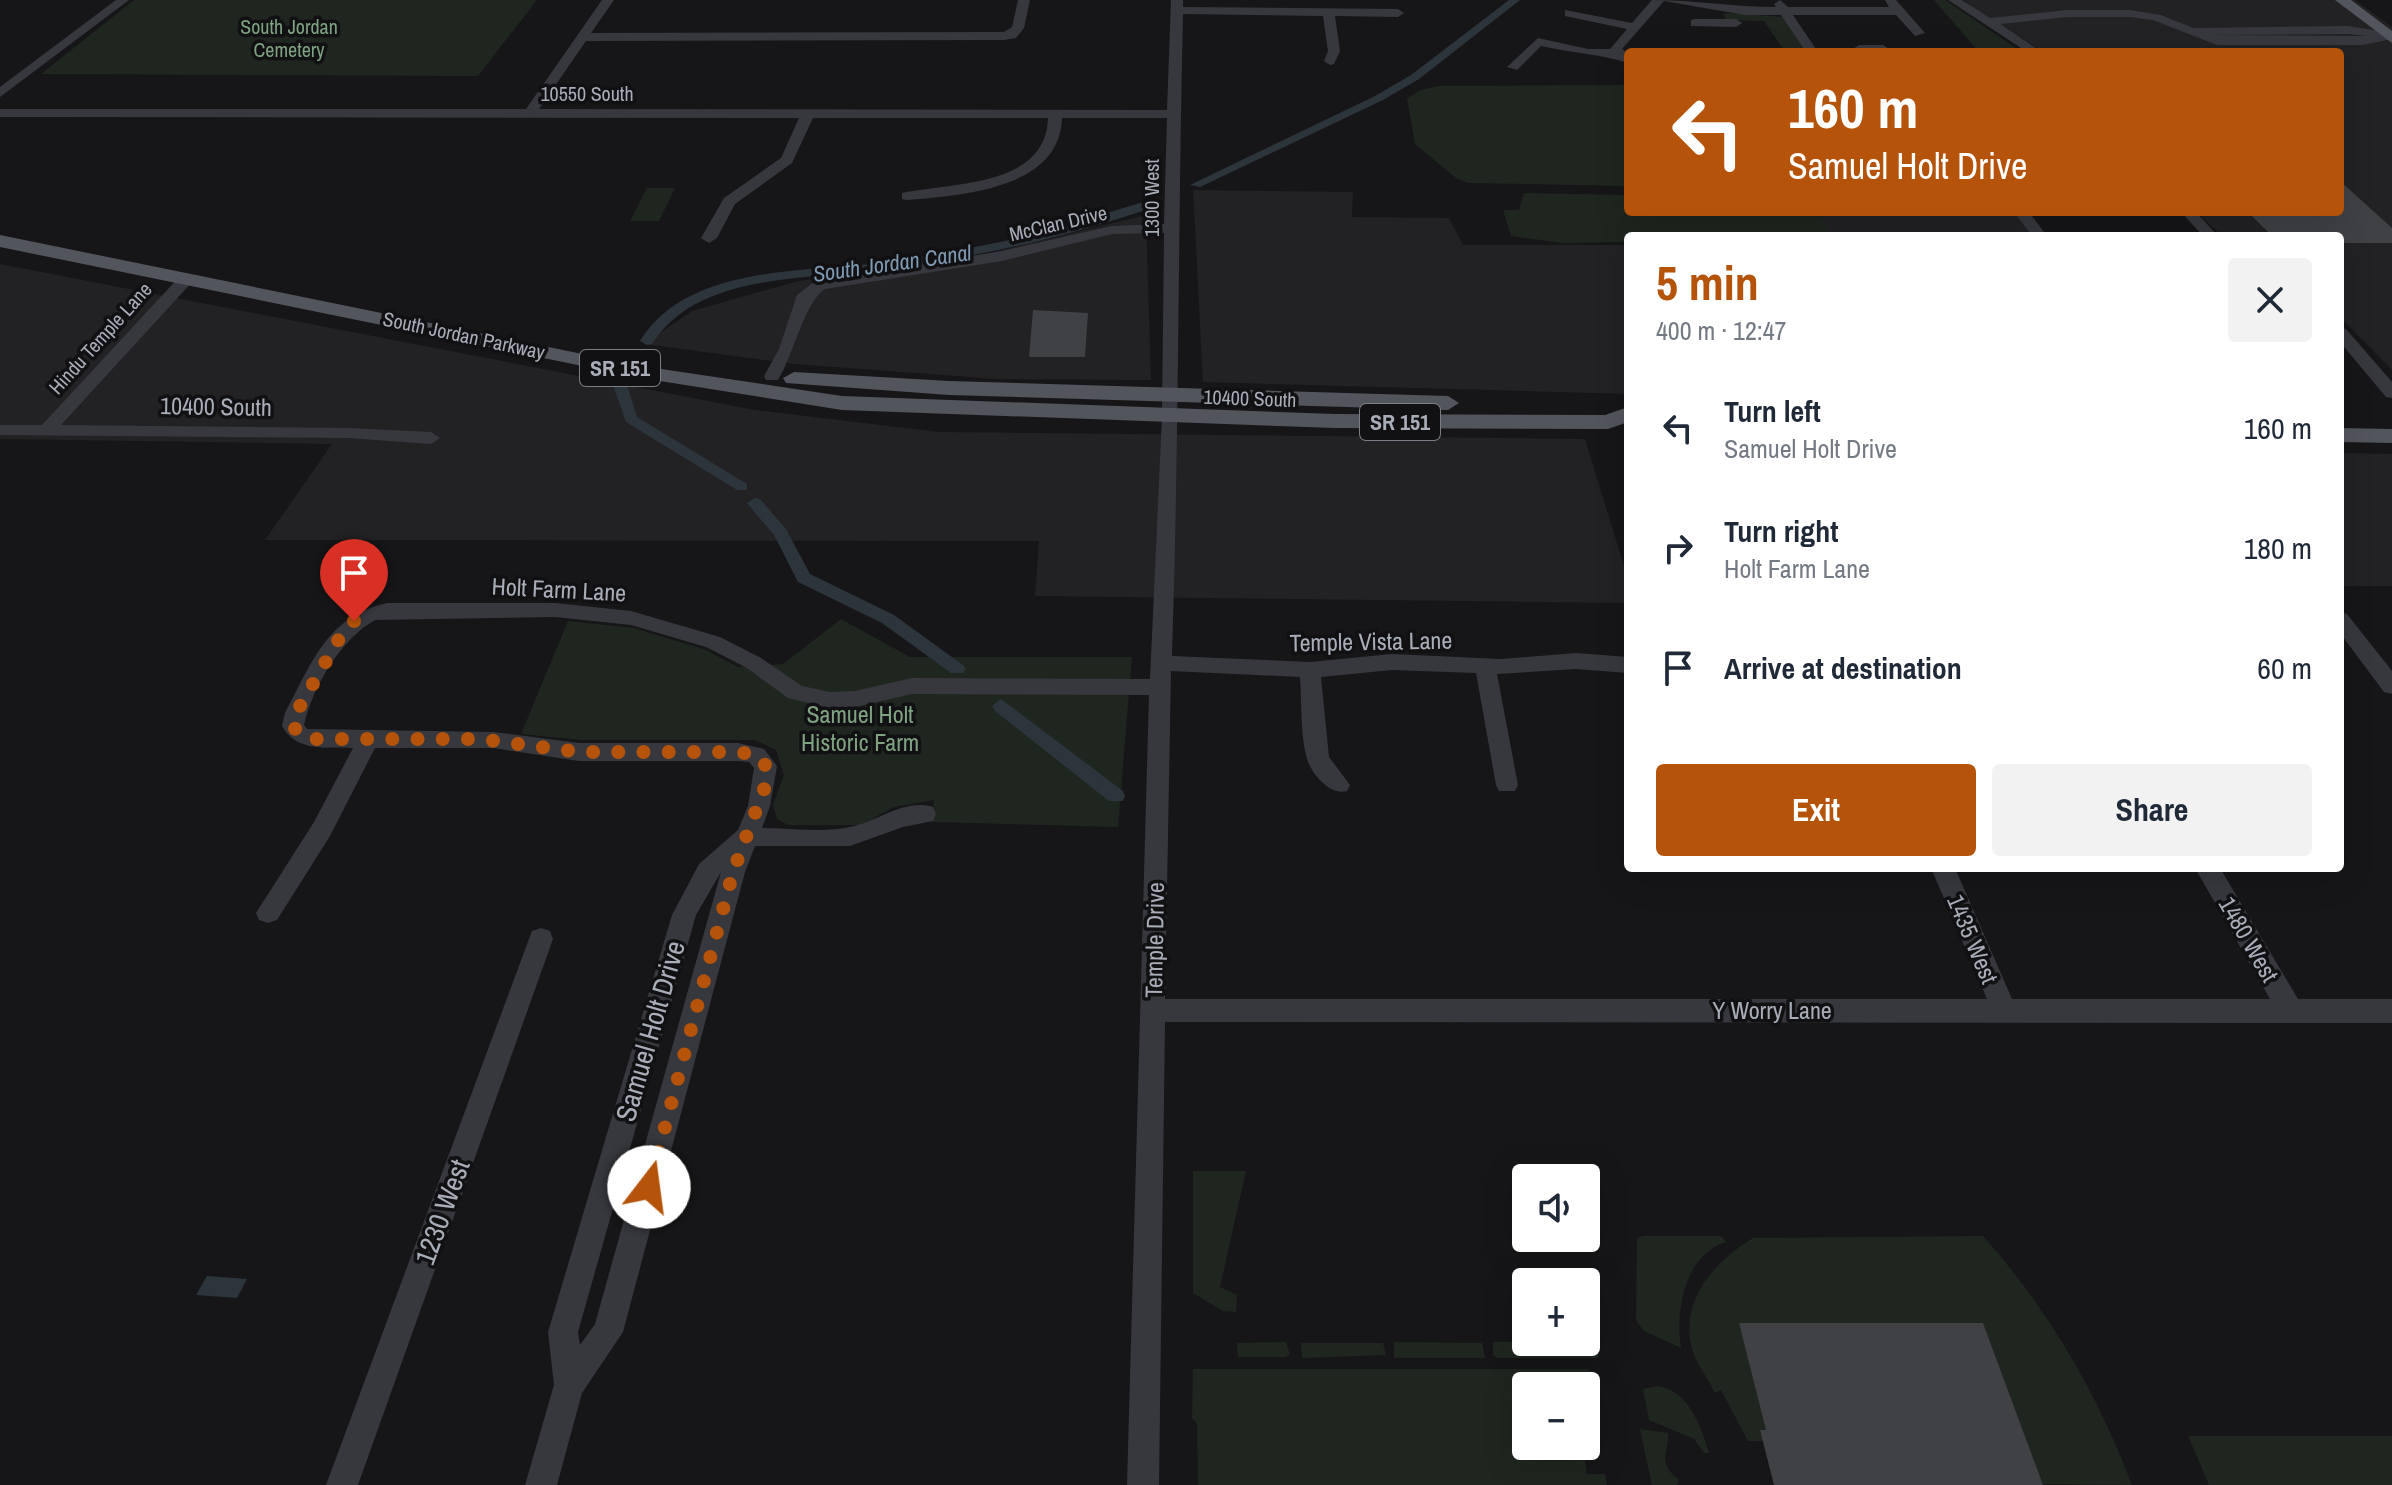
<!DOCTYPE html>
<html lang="en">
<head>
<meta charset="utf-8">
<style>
	:root { --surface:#fff; --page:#f2f2f3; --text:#1f2937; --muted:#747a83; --accent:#b45309 }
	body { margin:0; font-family:"Archivo Narrow",sans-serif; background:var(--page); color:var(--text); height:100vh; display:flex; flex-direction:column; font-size:30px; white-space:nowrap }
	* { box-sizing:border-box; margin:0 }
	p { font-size:26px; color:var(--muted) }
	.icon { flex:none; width:44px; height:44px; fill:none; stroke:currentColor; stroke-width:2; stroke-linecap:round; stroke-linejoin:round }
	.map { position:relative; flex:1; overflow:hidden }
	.drawer { position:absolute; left:1624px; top:232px; width:720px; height:640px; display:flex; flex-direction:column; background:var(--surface); border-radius:8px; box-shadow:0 8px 32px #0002 }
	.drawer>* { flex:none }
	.banner { position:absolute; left:1624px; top:48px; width:720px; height:168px; border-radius:8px; box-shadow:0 8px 32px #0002; background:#b45309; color:#fff; overflow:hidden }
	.tools { position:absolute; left:1512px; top:1164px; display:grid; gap:16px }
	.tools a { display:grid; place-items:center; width:88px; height:88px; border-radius:8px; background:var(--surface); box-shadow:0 8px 32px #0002; font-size:40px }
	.pin { position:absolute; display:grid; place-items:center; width:68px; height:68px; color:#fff; margin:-82px -34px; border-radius:50% 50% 50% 0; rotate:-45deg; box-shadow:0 0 8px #0007 }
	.pin .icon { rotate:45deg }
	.me { position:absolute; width:88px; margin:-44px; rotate:15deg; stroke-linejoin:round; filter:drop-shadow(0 0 6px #0008) }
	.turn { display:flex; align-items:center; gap:28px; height:168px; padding:0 32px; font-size:36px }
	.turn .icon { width:104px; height:104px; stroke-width:2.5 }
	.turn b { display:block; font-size:56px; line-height:68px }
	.round { display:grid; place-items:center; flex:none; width:84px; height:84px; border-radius:8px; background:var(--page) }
	.headline { display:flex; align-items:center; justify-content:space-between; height:136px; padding:0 32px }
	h1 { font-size:48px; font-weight:700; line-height:60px; color:var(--accent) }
	.action { display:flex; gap:16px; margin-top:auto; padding:16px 32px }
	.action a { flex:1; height:92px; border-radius:8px; background:var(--accent); color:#fff; font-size:32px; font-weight:700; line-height:92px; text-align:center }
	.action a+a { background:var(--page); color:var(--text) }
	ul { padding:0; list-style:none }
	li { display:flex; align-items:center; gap:24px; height:120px; padding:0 32px }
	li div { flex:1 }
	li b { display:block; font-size:30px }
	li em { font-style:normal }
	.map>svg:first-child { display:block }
</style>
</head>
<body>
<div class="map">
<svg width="2392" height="1485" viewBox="0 0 2392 1485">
	<rect width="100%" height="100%" fill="#161618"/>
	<g fill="#222225">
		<path d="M1964,0H2355L2392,27V370L2340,317V236H2222L2196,212H2340V52H2045L1987,18Z"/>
		<path d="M1193,190L1353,192L1352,217L1449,218L1463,245H1628V394L1203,382Z"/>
		<path d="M1815,212H2014L2032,236H1830Z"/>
		<path d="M1146,215L1151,380L996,379L794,364L644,344L692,311L798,281L945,264Z"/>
		<path d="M0,264L755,410L939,432L1585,439L1628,579V603L1035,596L1039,541L265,540L332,444L0,439Z"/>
		<path d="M2340,453L2392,454V586H2340Z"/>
	</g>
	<g fill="#1e261f">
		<path d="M134,0H537L478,76L41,74Z"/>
		<path d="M1934,0H1945L2016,48L1979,52Z"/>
		<path d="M1729,13L1783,17L1808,52H1785L1764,21L1725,20L1724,14Z"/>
		<path d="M1628,85V186L1468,183L1456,178L1415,144L1407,98L1421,90L1439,86Z"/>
		<path d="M647,188H675L659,221H630Z"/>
		<path d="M1524,193L1628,195V212H1819L1833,236H1628L1626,242L1562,243L1511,236L1503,210H1519Z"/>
		<path d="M841,619L910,657H1132L1118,827L932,822L934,800L894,807L861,825H788L777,819L773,805L784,775L776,750L755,740H582L521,734L568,621L634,628L706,650L738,667L783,664Z"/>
		<path d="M1193,1171H1246L1220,1287L1237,1295L1236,1312L1223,1311L1193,1293Z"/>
		<path d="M1643,1236H1721L1726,1242C1684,1255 1675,1312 1681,1348L1644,1331L1636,1320L1637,1238Z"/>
		<path d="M1983,1236C2049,1310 2097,1393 2132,1485L2042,1484L1983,1323H1740L1766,1430H1760L1763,1441H1748L1721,1390L1715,1393C1709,1380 1699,1368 1694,1355C1676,1304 1713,1262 1753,1238Z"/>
		<path d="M1286,1342L1290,1354L1286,1357H1238L1237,1343Z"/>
		<path d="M1394,1342L1482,1343L1485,1358H1394Z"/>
		<path d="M1493,1342H1584L1599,1355L1598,1358H1497L1493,1355Z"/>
		<path d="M1301,1343H1383L1386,1355L1302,1358Z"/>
		<path d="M1193,1369H1588L1594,1374L1599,1442L1586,1443V1386H1526V1446H1583L1587,1474H1605L1607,1485H1198L1197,1424L1192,1418Z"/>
		<path d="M1658,1386C1689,1391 1701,1426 1709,1453H1704L1694,1439L1649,1420L1643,1389Z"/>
		<path d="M1640,1429L1668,1433C1669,1452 1656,1462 1679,1480L1677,1485H1652Z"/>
		<path d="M2188,1436H2392V1485H2209Z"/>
	</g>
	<path fill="#2c353c" d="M207,1276L247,1279L237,1298L196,1295Z"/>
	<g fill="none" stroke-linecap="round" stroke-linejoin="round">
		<g fill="#2c353c" fill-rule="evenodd">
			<path d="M1509,0H1520L1419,79L1383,100L1200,187L1190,185L1375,96L1411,75Z"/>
			<path d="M1150,200L1154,201V207C1068,237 978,257 887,269C830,277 767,275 713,296C687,306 667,321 652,344L647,345L640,341C685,268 794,272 870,264C908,259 946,253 985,245C1041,235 1095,216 1150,200Z"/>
			<path d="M620,381L627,385L637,417L747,484V490H737L626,422L613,385Z"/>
			<path d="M755,498L760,499L786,529L810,574L894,615L963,665L966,669L963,673H951L882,623L798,582L774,535L747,503Z"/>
			<path d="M1001,699L1123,791L1125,796L1123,801H1109L995,711L992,706Z"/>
		</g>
	</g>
	<g fill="#404145">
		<path d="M2340,181L2392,228V243H2340V236H2272L2248,212H2340Z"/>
		<path d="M1033,310L1088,313L1085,357H1029Z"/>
		<path d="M1739,1323H1983L2043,1485H1774L1760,1430H1766Z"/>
	</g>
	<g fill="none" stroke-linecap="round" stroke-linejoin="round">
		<g fill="#37383d" fill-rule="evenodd">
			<path d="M116,0H129L0,97V87Z"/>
			<path d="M602,0H614L591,33L1004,32L1012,27L1018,0H1030L1024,28L1016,38L1004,40L586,41L539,109L1167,110L1171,0H1183V7L1398,9L1404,13L1398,17L1335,16L1340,51L1334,64L1330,65L1324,61L1328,51L1323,16L1183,14C1178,228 1179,441 1172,656L1310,662L1392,654L1501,659L1576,653L1628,657V673L1576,669L1497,674L1518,785L1515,791H1499L1496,785L1476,673L1392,670L1321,677L1329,757L1350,785L1347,791C1331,796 1312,775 1307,759C1300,735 1302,703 1300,677L1171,671L1165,999H1987L1931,868H1955L2012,999H2270L2195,868H2220L2298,999H2392V1023L1165,1022L1159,1485H1127L1149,695L912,694L855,707L830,708L788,698L747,668L706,647L631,625L555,617L375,620C341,639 313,686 304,725L307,729L494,732L579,743H738L764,749L777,766L770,806L762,828C790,828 823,833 850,827C877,822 905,798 933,807L936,814L933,821L903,827L850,846H755L745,872L623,1332L582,1393L557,1485H525L554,1385L548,1332L672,915L699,864L738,830L748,806L754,768L749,762L738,761H579L494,748H375L330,836L277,920L268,923L259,920L256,913L314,822L353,748C326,747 296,752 282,726L285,713C312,663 326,617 387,603H555L631,611L720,637L761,658L802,686L830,692L855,691L912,678L1150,679L1162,416L1164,233L1112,234L1002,261L825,289C804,303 794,354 778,380H766L764,376L779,349L797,295L814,282L1002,251L1112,226L1164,224L1167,118H1062C1060,190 960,195 907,200L902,199V193C951,182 1046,188 1048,118H813L792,163L735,204L717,238L709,243L701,238L724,198L781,158L799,118L0,117V109H526ZM721,872L595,1324L580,1345L578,1332L696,915Z"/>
			<path d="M1652,0C1694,0 1734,7 1776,7L1774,4L1780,0L1788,7H1889L1885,0H1896L1925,33L1915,36L1896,15H1793L1818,52H1806L1781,15H1745L1664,1L1622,49L1628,54V63C1601,54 1570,53 1541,46L1517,70L1507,67L1538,38L1588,49H1610L1627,29L1565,16V10L1632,23Z"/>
			<path d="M1948,0H1962L1990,18L2067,10H2130L2161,15L2193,28L2348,26L2392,33V39L2363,45H2217L2153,20L2130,17H2067L2000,24L2042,52H2027ZM2348,34L2368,36L2209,35Z"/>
			<path d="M1695,19H1736L1742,23L1736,27L1691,26V20Z"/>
			<path d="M1859,45H1883L1889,49L1855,52L1853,49Z"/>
			<path d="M2014,212H2029L2047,236H2032Z"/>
			<path d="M2181,212H2196L2218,236H2203Z"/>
			<path d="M187,273L195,278L193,281L61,425L349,428L431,432L440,438L431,444L349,438L0,435V425H42L181,275Z"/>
			<path d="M2340,327L2346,329L2392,382V398L2386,397L2340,342Z"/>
			<path d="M2340,612L2347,614L2392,671V694L2384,692L2340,633Z"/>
			<path d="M541,928L550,931L553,939L358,1485H326L529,939L532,931Z"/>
		</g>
		<g fill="#53555c" fill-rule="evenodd">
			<path d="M2335,0H2351L2392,31V43Z"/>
			<path d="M0,235L641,366L842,396L1335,414L1605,415L1628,407V422L1608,429L1335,428L842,410L641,378L0,247Z"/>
			<path d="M794,372L949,381L1448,396L1459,403L1448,410L949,395L786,383L783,378Z"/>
			<path d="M2340,428L2392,429V443L2340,442Z"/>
		</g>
	</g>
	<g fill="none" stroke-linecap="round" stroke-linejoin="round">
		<path stroke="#b45309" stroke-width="14" stroke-dasharray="0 25.2" d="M354,621L343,632L296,713L293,726L300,735L315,739H479L579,752H738L756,755L766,766V784L733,872L649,1187"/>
	</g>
	<g text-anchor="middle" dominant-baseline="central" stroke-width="7" stroke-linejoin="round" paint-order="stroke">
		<g font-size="20" fill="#7fa381" stroke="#111113">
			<text x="289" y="26">South Jordan<tspan x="289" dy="23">Cemetery</tspan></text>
		</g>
		<g font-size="20" fill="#a8adb8" stroke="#111113">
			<text x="587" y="93">10550 South</text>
			<text transform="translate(1151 198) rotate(-90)">1300 West</text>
			<text transform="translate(1058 223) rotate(-13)">McClan Drive</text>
			<text transform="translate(464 335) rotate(12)">South Jordan Parkway</text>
			<text transform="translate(100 338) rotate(-48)">Hindu Temple Lane</text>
			<text transform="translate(1250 398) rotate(2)">10400 South</text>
		</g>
		<g font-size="22" font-style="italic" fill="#7f9bb3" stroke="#111113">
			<text transform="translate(892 263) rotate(-8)">South Jordan Canal</text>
		</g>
		<g fill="#111113" stroke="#7b7e86" stroke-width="2">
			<rect x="580" y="350" width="80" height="36" rx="6"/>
			<rect x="1360" y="404" width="80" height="36" rx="6"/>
		</g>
		<g font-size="22" font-weight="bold" fill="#a8adb8">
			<text x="620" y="368">SR 151</text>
			<text x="1400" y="422">SR 151</text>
		</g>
		<g font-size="24" fill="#a8adb8" stroke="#111113">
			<text transform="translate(216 406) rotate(1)">10400 South</text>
			<text transform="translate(559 589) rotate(3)">Holt Farm Lane</text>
			<text transform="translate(1371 641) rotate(-1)">Temple Vista Lane</text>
			<text transform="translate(1973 939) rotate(67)">1435 West</text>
			<text transform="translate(2249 939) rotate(60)">1480 West</text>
			<text transform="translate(1154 940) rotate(-89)">Temple Drive</text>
			<text x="1772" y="1010">Y Worry Lane</text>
		</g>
		<g font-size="24" fill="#7fa381" stroke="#111113">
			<text x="860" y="714">Samuel Holt<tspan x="860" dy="28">Historic Farm</tspan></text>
		</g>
		<g font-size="28" fill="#a8adb8" stroke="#111113">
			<text transform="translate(650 1031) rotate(-74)">Samuel Holt Drive</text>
			<text transform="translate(442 1212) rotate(-70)">1230 West</text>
		</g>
	</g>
</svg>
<div class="tools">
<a><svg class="icon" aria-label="sound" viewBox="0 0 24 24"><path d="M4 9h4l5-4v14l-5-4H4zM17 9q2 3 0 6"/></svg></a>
<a>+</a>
<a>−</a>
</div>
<div class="pin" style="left:354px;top:621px;background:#d93025"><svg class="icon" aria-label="arrive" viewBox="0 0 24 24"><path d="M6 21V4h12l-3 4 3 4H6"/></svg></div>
<svg class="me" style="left:649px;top:1187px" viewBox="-20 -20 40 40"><circle r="19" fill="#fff"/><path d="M0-13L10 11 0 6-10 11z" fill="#b45309"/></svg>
<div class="banner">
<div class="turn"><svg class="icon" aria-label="left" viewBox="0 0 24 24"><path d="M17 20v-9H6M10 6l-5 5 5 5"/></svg><div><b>160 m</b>Samuel Holt Drive</div></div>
</div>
<section class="drawer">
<div class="headline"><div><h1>5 min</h1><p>400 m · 12:47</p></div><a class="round"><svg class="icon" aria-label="close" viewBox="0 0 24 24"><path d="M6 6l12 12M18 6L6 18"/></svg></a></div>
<ul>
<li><svg class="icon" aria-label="left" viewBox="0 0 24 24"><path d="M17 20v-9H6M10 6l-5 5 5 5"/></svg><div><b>Turn left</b><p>Samuel Holt Drive</p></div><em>160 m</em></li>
<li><svg class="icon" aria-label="right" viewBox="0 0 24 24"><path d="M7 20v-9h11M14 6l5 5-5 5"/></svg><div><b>Turn right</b><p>Holt Farm Lane</p></div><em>180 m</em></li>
<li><svg class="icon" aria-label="arrive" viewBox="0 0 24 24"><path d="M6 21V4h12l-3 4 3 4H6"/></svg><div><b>Arrive at destination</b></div><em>60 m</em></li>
</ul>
<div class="action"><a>Exit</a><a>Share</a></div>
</section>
</div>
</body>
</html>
